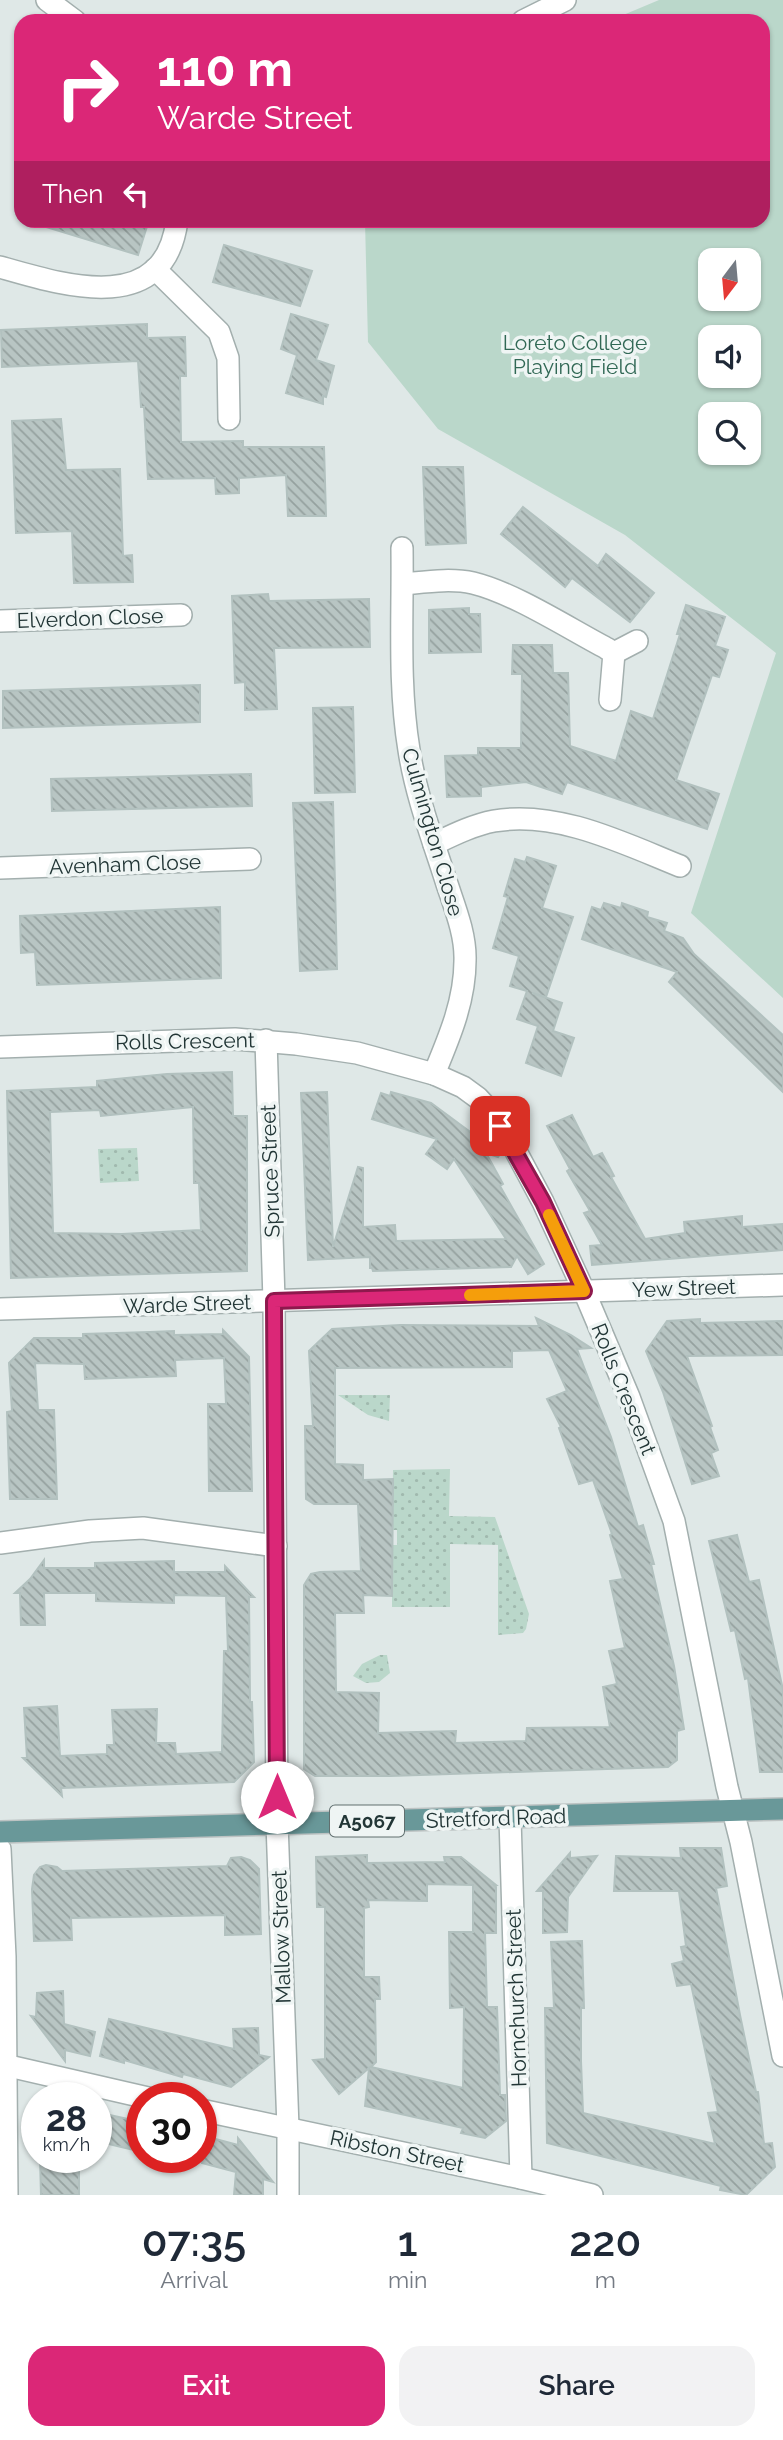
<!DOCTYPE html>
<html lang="en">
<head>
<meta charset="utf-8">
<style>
	:root { --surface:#fff; --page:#f2f2f3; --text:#1f2937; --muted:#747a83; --accent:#db2777 }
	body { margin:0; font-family:Raleway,sans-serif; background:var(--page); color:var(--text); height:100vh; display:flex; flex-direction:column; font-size:26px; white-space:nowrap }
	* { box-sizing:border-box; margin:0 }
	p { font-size:23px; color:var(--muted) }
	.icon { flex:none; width:38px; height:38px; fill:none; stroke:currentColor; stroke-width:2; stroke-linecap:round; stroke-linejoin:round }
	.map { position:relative; height:2195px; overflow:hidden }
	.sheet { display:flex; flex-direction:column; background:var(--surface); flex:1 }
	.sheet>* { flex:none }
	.guide { position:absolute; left:14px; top:14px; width:756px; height:214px; border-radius:21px; box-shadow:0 2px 5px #0004; background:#db2777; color:#fff; overflow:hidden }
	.needle { width:46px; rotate:196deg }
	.fabs { position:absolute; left:698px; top:248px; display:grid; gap:14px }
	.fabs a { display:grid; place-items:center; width:63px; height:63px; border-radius:14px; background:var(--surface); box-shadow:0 2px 5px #0004; font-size:35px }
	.speed { position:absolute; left:21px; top:2082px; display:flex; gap:14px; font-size:35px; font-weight:700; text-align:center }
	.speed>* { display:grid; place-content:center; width:91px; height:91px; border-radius:50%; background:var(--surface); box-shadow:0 2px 5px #0004; line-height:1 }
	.speed small { font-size:18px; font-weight:400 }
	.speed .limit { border:10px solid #d22; background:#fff; color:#111 }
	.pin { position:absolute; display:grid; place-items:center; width:60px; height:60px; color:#fff; margin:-30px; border-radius:14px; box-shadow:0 4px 10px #0006 }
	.me { position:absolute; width:77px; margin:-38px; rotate:0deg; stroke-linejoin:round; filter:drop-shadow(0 0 5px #0008) }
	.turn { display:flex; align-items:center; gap:24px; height:147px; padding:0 28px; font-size:32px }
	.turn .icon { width:91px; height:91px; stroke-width:2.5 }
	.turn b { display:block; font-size:49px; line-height:60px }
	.then { display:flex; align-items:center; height:66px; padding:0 28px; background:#0003; gap:14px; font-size:26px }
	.eta { display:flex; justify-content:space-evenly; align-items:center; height:119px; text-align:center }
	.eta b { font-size:42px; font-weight:600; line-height:49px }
	.primary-button { display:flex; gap:14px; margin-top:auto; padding:14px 28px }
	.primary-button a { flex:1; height:80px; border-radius:21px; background:var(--accent); color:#fff; font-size:28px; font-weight:600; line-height:80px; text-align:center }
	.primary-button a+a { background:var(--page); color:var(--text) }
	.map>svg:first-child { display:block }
</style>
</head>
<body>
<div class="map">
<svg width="783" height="2195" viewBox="0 0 783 2195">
	<defs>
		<pattern id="grass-dots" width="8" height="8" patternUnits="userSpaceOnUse" patternTransform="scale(1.75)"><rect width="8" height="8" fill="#bad7ca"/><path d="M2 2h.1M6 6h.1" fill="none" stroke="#a0b9ae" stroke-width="1.8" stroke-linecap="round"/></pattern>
		<pattern id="building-back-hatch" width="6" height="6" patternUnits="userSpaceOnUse" patternTransform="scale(1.75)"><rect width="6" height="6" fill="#b8c5c3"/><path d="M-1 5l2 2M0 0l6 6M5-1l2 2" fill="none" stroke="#95a19f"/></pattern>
	</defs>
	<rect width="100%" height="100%" fill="#dfe8e7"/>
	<g fill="url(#grass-dots)">
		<path d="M137,1148L139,1181L100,1183L98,1149Z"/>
		<path d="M338,1395H390L389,1421L368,1415Z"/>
		<path d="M450,1469L449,1516L495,1517L529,1614L526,1629L523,1633L498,1635V1545L450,1544V1607H392V1545H397V1530H392L393,1470Z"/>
		<path d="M380,1655H387L390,1673L379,1682L366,1683L353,1676L362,1664Z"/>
	</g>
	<path fill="#bad7ca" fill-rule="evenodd" d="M659,0H783V998L691,913L776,653L625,535L438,429L368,342L365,221L763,220V21H609ZM710,261H749V299H710ZM710,338H749V376H710ZM710,415H749V453H710Z"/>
	<g fill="url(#building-back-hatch)" stroke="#b2c1bf" stroke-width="2" fill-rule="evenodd">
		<path d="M44,220H149L138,255L43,226Z"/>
		<path d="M224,245L312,271L300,306L213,282Z"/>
		<path d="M291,314L328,325L316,360L334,366L326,397L323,396V404L286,393L297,355L281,349Z"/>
		<path d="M147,324V338L185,337L186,376H180L181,442L243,441V447H324L326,516H288L286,475L239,478V493L216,494L215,478L148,479L144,407H141L138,361L2,367L1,330Z"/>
		<path d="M61,419L66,470L120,469L123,556L132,555L133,582L74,583L72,531L16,533L12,421Z"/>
		<path d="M423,467H463L466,543L426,545Z"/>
		<path d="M523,507L598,566L606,554L654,593L630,622L572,578L565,587L501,534Z"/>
		<path d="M268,594L269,601L369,599L370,647L274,648L277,709L245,710V682L235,683L232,596Z"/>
		<path d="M686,605L725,617L715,646L728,650L719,677L712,675L676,780L719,794L707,829L567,782L562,794L526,782L481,787V796L447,797L445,756L478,755V748H521L522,674H512L513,645H552L553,673H568L570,746L616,761L631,711L653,719L680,634H677Z"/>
		<path d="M469,608V614H480L481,652L429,653V610Z"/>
		<path d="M200,685V722L3,728V691Z"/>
		<path d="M353,707L355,792L315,793L313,708Z"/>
		<path d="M251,774L252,806L52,811L51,779Z"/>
		<path d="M333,802L337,969L300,971L293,803Z"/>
		<path d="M527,857L556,866L542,908L573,917L546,997L532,993L562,1003L553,1031L574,1038L561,1076L526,1063L538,1026L517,1019L527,991L510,986L519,956L493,948L508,897L504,896L515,859L525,862Z"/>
		<path d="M604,903L621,908L622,903L648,912L647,917L667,923L664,931L683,938L694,954L783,1035V1092L669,982L677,972L582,939L592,907L601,910Z"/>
		<path d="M220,907L221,978L37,985L35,952L21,953L20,916Z"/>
		<path d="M232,1072L233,1116H247V1271L11,1278L7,1091L97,1087V1081L167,1074ZM193,1107L194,1183H199L201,1230L122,1234L53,1233L50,1112L100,1110L101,1116Z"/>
		<path d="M327,1092L333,1247L358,1167L363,1168V1227L395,1225L396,1241L506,1239L454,1159L447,1169L426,1154L437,1139L372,1119L381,1093L390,1096L391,1092L431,1103L500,1154L498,1157L486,1153L503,1184L500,1186L544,1264L528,1274L517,1256L511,1267L373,1271L372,1268H370V1257L308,1260L301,1093Z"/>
		<path d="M572,1115L593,1157L602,1153L614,1176L611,1177L645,1239L685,1233L684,1222L742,1216V1227L783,1224V1250L592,1265L590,1246L602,1245L584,1213L590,1211L567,1171L570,1169L547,1126Z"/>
		<path d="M536,1318L571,1335L591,1348L577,1349L611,1437L638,1527L643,1525L654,1564H651L674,1666L684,1729L677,1731V1760L668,1767L390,1776H315L304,1769V1585L311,1574L320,1572L361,1571L358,1504H314L306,1499L305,1426H313L309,1351L332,1329L400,1325L539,1326ZM549,1350L567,1391L547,1399L561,1427L559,1428L579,1484L593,1480L612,1534L610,1535L623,1579L610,1581L625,1648L609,1651L617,1684L603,1687L610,1727L527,1728L526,1741L455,1743L456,1731L378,1733L379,1693L336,1692L335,1613H364L363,1595L392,1596L393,1479L363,1480V1465L335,1464V1368L512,1367V1351Z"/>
		<path d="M700,1319V1323L783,1321V1355L687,1356L712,1426L710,1427L718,1450L711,1453L719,1476L692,1484L663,1392L646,1351L667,1321Z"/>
		<path d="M223,1330L249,1357L252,1491H209L208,1404H226L224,1358L175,1360L176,1376L85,1379L84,1364L35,1363L38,1410H54L57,1499H10L7,1412L12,1411L9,1363L34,1338H83V1334L150,1332L174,1331V1335L223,1334Z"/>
		<path d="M737,1535L749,1582L759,1580L783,1690V1772H760L748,1678L745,1679L735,1630L731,1631L709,1541Z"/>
		<path d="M44,1560V1568H95V1563L174,1561V1572H225V1566L254,1597H249L250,1702H252L254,1762L234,1782L61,1788L62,1796L23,1758H27L24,1708L57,1706L60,1756L107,1754V1745H114L112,1710L157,1709L156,1743H175L176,1754L222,1752L224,1651H228L226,1596L174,1595V1603L96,1601V1593H44L45,1625H21L20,1593H15L30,1579Z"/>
		<path d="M680,1848H721L727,1886L716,1888L740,2015L756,2092H758L764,2144L772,2143L775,2167L746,2195L720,2190L721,2186L658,2170L547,2143L545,2008H554L551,1942L582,1941L584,2008H581V2061L583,2113L715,2144L708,2113L718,2112L691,1984L677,1986L672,1964L684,1961L681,1947L686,1946L679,1891H614L616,1856L681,1858Z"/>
		<path d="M570,1853V1858L597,1856L568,1897L567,1932L543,1933V1891H537Z"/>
		<path d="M367,1855V1863L445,1862L444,1857H461L496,1885H494L496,1887V1933H485L487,2007H497L500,2095H505L506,2121L485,2138L461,2133L463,2128L365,2106L369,2068L339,2094L313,2060L325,2059V1907H317L316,1857ZM427,1884L473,1885V1932H449L450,2008L464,2007L463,2088L371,2067L376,2062L375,1999H380L379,1977H364V1908L369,1907L368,1900L427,1901Z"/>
		<path d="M241,1857L250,1860L259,1869L261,1934L225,1935V1915L71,1918L72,1940L34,1941L32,1889L34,1875L40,1867L46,1865L57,1867L62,1871L227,1866L231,1858Z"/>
		<path d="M63,1991L64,2024L95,2032L90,2056L65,2050V2061L31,2016L36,2017L37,1993Z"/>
		<path d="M109,2019L234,2049L233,2029L258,2028L259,2055L269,2057L231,2087L183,2074L182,2077L124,2060V2063L100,2056Z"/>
		<path d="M96,2112L142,2122V2152L96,2141Z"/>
		<path d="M208,2137L238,2145V2138L273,2182L263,2179V2195H234L236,2172L202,2163Z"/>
		<path d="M40,2158H79V2195H41Z"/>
	</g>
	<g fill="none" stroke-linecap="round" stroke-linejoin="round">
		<g stroke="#a3afae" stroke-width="24">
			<g id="minor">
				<path d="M47,0L75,21"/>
				<path d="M523,21L565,0"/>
				<path d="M0,267C63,285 165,318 177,220"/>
				<path d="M155,269L219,332L228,358L229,419"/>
				<path d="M402,548C403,615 398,683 409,750C416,796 433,840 447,884C455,908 466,935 465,961C465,1001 449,1038 434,1074"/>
				<path d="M403,584C425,582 451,578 473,583C514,593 568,628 606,648L614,653L610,700"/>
				<path d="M0,621L181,615"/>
				<path d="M614,653L637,641"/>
				<path d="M434,844C453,835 473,825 494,821C557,810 623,843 680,866"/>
				<path d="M0,868L250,859"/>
				<path d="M266,1040L274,1301L277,1823L288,2128V2195"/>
				<path d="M0,1047L235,1039L296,1044L357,1053L434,1074L463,1087L478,1098L490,1111L511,1142L543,1202L584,1291L629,1397L674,1521L727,1787L741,1842L783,2056"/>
				<path d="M0,1309L783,1285"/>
				<path d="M0,1543L90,1531L143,1528L276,1546"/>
				<path d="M510,1818L521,2178"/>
				<path d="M0,1849L5,1957L7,2195"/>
				<path d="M0,2064L148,2098"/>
				<path d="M201,2110L521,2178L592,2195"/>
			</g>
		</g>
		<g stroke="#bdc3c3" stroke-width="24">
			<path id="major" d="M0,1832L783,1809"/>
		</g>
		<use href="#minor" stroke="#fff" stroke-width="21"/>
		<use href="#major" stroke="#699899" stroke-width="21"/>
	</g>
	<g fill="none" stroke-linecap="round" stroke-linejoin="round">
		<g stroke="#8e194d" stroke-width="18">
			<path id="route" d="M277,1797L274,1301L584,1291L543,1202L500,1126"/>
		</g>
		<use href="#route" stroke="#db2777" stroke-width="12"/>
		<path stroke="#f59e0b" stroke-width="12" d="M470,1295L584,1291L549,1215"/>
	</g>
	<g text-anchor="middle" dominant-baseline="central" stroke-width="7" stroke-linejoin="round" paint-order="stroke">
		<rect fill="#eff5f4" stroke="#606f6f" stroke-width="2" x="330" y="1805.5" width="74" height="31" rx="5"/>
		<g font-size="19" font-weight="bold" fill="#223636">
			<text x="367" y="1821">A5067</text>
		</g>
		<g font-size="21" fill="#316855" stroke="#eff5f4">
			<text x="575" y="342">Loreto College<tspan x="575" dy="24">Playing Field</tspan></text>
		</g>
		<g font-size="21" fill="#223636" stroke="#eff5f4">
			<text transform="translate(90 618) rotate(-2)">Elverdon Close</text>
			<text transform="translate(433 832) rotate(74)">Culmington Close</text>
			<text transform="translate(125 864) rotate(-2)">Avenham Close</text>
			<text transform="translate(185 1041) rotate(-1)">Rolls Crescent</text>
			<text transform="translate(270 1171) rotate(-92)">Spruce Street</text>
			<text transform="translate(684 1288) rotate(-2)">Yew Street</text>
			<text transform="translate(187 1304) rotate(-2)">Warde Street</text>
			<text transform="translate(624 1389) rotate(68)">Rolls Crescent</text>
			<text transform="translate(496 1818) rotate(-2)">Stretford Road</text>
			<text transform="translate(281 1937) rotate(-92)">Mallow Street</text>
			<text transform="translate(516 1998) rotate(-92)">Hornchurch Street</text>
			<text transform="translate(397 2151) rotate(12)">Ribston Street</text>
		</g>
	</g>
</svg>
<div class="fabs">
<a><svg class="needle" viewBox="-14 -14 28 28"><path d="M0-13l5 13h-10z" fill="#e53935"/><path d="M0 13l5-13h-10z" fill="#747a83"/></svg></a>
<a><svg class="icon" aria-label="sound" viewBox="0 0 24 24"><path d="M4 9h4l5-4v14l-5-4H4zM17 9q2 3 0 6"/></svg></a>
<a><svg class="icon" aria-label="search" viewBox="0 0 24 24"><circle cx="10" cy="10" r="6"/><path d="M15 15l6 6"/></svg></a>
</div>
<div class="speed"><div>28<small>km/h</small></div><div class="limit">30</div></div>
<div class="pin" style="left:500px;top:1126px;background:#d93025"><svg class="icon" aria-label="arrive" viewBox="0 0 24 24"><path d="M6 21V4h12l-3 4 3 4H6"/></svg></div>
<svg class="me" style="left:277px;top:1797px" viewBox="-20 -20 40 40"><circle r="19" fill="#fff"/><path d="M0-13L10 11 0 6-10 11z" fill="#db2777"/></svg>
<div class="guide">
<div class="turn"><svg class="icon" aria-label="right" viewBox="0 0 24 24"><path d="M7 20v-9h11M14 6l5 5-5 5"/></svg><div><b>110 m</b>Warde Street</div></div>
<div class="then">Then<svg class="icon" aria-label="left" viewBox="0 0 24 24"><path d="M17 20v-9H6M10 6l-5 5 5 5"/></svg></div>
</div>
</div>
<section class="sheet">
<div class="eta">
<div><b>07:35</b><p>Arrival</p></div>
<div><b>1</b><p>min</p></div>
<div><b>220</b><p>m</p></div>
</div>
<div class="primary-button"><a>Exit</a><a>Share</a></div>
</section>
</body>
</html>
